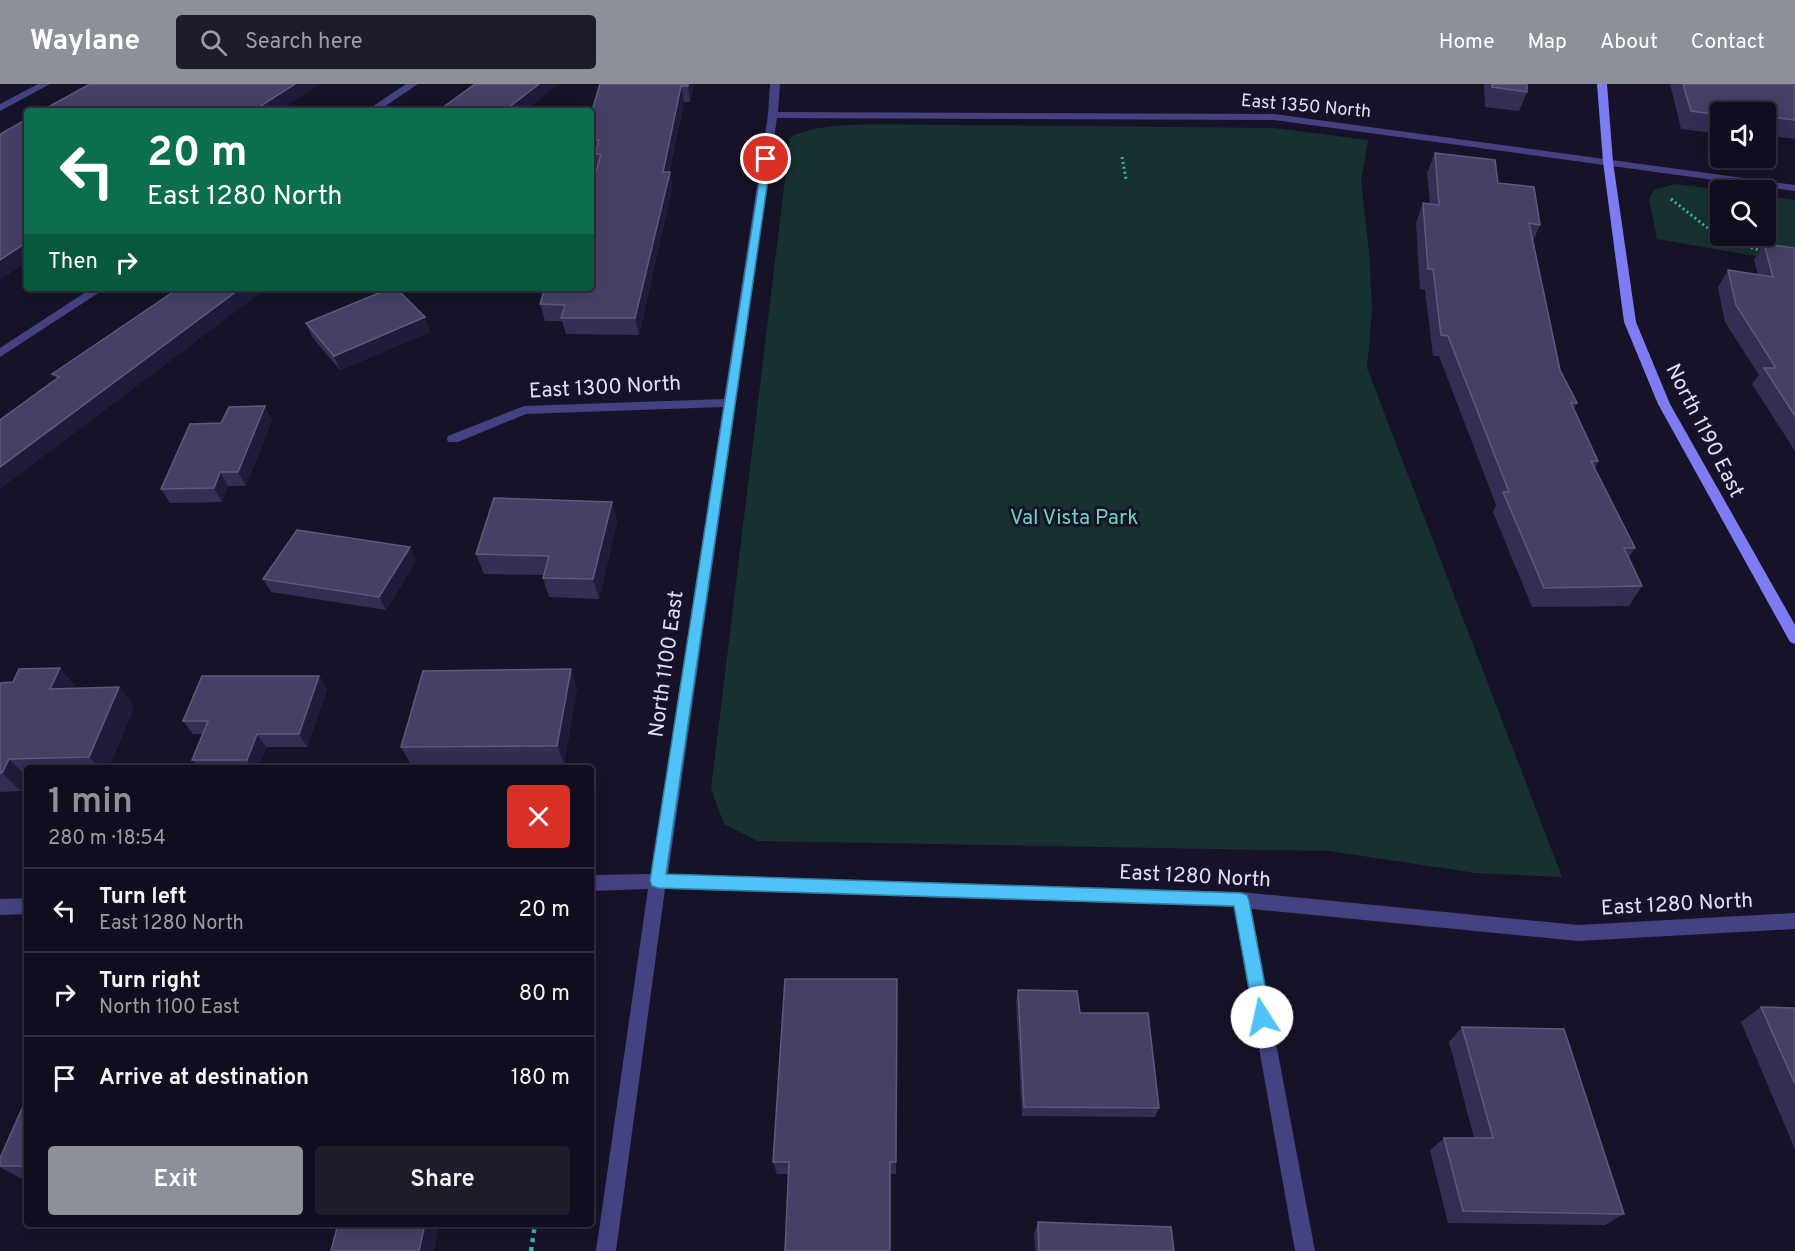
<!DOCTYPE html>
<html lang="en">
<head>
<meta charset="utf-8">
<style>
	:root { --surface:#100e1e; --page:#1e1c2b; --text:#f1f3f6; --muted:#9c9ca4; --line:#302e3c; --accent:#8c9099 }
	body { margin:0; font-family:Overpass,sans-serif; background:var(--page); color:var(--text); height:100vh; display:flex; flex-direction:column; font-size:22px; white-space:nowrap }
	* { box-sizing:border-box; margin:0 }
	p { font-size:20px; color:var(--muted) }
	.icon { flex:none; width:33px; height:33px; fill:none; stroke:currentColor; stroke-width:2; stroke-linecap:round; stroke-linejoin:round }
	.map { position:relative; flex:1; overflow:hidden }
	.sheet { position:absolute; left:24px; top:681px; width:570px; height:462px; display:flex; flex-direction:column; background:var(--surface); border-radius:6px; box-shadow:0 3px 15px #0003,0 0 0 2px var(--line) }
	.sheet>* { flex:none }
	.banner { position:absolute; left:24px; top:24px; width:570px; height:183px; border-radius:6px; box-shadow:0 3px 15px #0003,0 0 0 2px var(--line); background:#0b6e4f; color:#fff; overflow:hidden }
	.buttons { position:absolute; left:1710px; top:18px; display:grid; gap:12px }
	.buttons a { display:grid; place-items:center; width:66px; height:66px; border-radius:6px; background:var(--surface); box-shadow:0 3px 15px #0003,0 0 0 2px var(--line); font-size:30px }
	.pin { position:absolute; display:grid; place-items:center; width:51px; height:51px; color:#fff; margin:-26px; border:3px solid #fff; border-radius:50%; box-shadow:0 2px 6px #0007 }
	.me { position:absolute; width:66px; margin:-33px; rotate:350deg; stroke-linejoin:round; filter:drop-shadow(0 0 4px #0008) }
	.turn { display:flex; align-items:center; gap:21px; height:126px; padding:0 24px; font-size:27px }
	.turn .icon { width:78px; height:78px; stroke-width:2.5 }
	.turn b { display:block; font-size:42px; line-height:51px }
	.then { display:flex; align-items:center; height:57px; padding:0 24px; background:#0003; gap:12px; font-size:22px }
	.round { display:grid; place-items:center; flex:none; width:63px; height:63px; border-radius:6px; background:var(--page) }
	.headline { display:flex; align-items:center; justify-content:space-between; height:102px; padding:0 24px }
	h1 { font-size:36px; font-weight:600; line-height:45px; color:var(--accent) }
	.action { display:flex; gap:12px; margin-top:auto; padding:12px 24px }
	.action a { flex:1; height:69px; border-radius:6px; background:var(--accent); color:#fff; font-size:24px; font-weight:600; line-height:69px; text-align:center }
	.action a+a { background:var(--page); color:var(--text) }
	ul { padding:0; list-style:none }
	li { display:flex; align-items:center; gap:18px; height:84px; padding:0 24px; border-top:2px solid var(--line) }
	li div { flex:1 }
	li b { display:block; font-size:22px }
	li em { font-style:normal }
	header { display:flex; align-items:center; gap:36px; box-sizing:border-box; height:84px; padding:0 30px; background:var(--accent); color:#fff }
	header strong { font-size:28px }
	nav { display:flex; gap:33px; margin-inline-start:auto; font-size:21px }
	.search { width:420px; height:54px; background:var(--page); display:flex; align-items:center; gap:15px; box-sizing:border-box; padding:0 21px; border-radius:6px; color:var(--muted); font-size:22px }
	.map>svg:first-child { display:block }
</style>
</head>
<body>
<header>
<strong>Waylane</strong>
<div class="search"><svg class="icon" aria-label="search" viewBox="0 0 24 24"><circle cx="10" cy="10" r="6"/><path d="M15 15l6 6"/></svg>Search here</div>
<nav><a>Home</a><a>Map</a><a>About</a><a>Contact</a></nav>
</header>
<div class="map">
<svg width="1795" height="1167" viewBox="0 0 1795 1167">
	<rect width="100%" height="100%" fill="#161328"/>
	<g fill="#163130">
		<path d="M957,41L1274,44L1368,56L1361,97L1369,167L1372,226L1367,284L1562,793L1476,789L1329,767L758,757L724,740L711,705L790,54C818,34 918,42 957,41Z"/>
		<path d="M1674,100L1723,106H1720V152H1766V112L1795,116V179L1657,155L1649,115L1654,106Z"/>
	</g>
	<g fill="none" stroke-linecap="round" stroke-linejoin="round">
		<g stroke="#3cb1a8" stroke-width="3" stroke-dasharray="2 3" stroke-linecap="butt">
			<path d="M1122,73L1126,95"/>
			<path d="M1671,115L1719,153L1765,168"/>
		</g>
		<path stroke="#3cb1a8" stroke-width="4.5" stroke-dasharray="4 5" stroke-linecap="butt" d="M531,1167L535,1140"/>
		<g fill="#444282" fill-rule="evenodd">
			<path d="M38,0H50L0,27V20Z"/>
			<path d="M406,0H418L378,27H366Z"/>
			<path d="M770,0H780L778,28L1274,30L1795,101V107L1274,36L777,34L668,790L1241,808L1578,841L1795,829V845L1578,857L1251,825L1315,1167H1295L1234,823L665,805L616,1167H596L648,805L591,807V791L651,790L723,323L526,330L458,358H448L447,355L448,352L524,322L724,315L768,31Z"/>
			<path d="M92,204H106L0,273V264Z"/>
			<path d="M27,814V830L0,831V815Z"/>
		</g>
		<path fill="#7e7cf3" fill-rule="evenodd" d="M1597,0H1607L1613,78L1636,238L1670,320L1795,541V560L1790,558L1658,320L1624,238L1603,78Z"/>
	</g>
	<g fill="#352d54">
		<path d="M600,0H694L690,18H684L669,88H670L672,104L639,251L566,250L562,237H545L540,220L591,204L597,83L595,72H591V30Z"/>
		<path d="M1484,0H1527V8L1519,27L1485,23Z"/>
		<path d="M1670,0H1795V55L1766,51V28H1720V50L1681,45Z"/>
		<path d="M1435,69L1498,99L1540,141L1533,157L1560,286L1577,319L1574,325L1598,377L1595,384L1635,464L1629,473L1642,502L1629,522L1532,523L1493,428L1496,421L1439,272H1433L1425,206L1420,205L1416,139L1423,119L1430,120L1427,89Z"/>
		<path d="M1764,160L1795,164V367L1752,300L1759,291L1725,238L1718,203L1728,186L1758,191L1754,176Z"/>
		<path d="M306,239L430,248L340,286L312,253Z"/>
		<path d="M272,336L246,402H228L222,418L170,419L161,405L221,339Z"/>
		<path d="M612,418L617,438L599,515L549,513L543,494V491L484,490L476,470Z"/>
		<path d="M410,463L416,477L386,526L271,508L263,495Z"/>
		<path d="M319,592L327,605L307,663H266L258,684H199L192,676L202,650H193L183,637Z"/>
		<path d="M0,599L76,603L75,605L134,622L109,684H27V695L21,707L0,708Z"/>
		<path d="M577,604L564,680L411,681L401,663Z"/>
		<path d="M897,895L896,1090H777L773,1078Z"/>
		<path d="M1018,906L1080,929L1159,1024L1155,1033L1022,1032L1016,917Z"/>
		<path d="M1761,923L1795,924V1065L1741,938Z"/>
		<path d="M1462,943L1624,1130L1605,1141L1448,1139L1430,1066L1444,1054H1474L1449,958Z"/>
		<path d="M27,1013V1094H20L0,1083V1074Z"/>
		<path d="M1038,1138L1174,1167H1035L1034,1149Z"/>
	</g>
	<g fill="#211b3b">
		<path d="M295,0H320L279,27H253Z"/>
		<path d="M539,0H559L525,27H504Z"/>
		<path d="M688,0H694L690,18L688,2Z"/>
		<path d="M681,2L684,18L665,104L663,88Z"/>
		<path d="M670,88L672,104L639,251L635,234Z"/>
		<path d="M27,158V178L0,196V176Z"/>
		<path d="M241,204H267L0,405V383Z"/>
		<path d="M425,233L430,248L340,286L334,272Z"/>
		<path d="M265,322L272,336L246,402L238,388Z"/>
		<path d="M220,388L228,402L222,418L214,404Z"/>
		<path d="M612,418L617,438L599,515L593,495Z"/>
		<path d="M410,463L416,477L386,526L379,513Z"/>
		<path d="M60,584L76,603L66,624L50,605Z"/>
		<path d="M571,585L577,604L564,680L557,662Z"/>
		<path d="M319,592L327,605L307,663L299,650Z"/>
		<path d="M119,603L134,622L109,684H100L89,673Z"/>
		<path d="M257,650L266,663L258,684H253L247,676Z"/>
		<path d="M9,675L27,693L21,707L2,689Z"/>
		<path d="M425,1140H439L440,1141L434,1167H419Z"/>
	</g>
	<g fill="#474066" stroke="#5f597d" stroke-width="1.5">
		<path d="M90,0H295L253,27H41Z"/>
		<path d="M475,0H539L504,27H438Z"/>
		<path d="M600,0H688V2H681L663,88H670L635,234H561L565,221L540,220L545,204H591V105L601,70H595L599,56H591V30Z"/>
		<path d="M1492,0H1527V8L1492,3Z"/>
		<path d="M1683,0H1795V36L1770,33L1772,37L1766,36V28H1720V31L1691,27Z"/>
		<path d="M27,35V158L0,176V50Z"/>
		<path d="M1435,69L1495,76L1498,99L1534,103L1540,141L1529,139L1560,286L1577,319H1571L1598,377H1591L1635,464H1624L1642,502L1544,504L1503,408H1509L1448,252L1441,251L1433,185H1428L1423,119L1439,121Z"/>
		<path d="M1764,160L1795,164V332L1764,284H1776L1736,221L1728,186L1773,193Z"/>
		<path d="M179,204H241L0,383V336L59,293L52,290Z"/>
		<path d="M391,204H396L425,233L334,272L306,239Z"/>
		<path d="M265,322L238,388H220L214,404L161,405L190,340L221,339L229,323Z"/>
		<path d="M494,414L612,418L593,495L543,494L549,472L476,470Z"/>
		<path d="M297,446L410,463L379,513L263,495Z"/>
		<path d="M60,584L50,605L119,603L89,673L9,675L2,689H0V599L13,598L19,585Z"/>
		<path d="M571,585L557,662L401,663L423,587Z"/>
		<path d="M202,592H319L299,650H257L247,676H192L208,637H183Z"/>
		<path d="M785,895H897L896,1078H890V1167H785L789,1078H773Z"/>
		<path d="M1018,906L1077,907L1080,929H1148L1159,1024L1024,1023Z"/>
		<path d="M1761,923L1795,924V1000Z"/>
		<path d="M1462,943L1564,945L1624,1130L1463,1127L1444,1054H1493Z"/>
		<path d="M27,1013V1082H0V1074Z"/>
		<path d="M1038,1138L1171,1143L1174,1167H1039Z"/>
		<path d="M338,1140H425L419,1167H331Z"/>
	</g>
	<path fill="#4fc3f7" stroke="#337fa1" stroke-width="1.5" d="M763,73L771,75L666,790L1241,809L1247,811L1249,816L1271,933L1268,938L1262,941L1256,938L1254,933L1234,822L658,804L652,802L650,797Z"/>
	<g text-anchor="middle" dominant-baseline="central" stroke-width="6" stroke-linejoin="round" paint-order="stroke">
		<g font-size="18" fill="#e0ddfc" stroke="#161328">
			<text transform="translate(1306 23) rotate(5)">East 1350 North</text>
		</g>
		<g font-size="21" fill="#e0ddfc" stroke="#161328">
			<text transform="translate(605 304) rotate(-3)">East 1300 North</text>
			<text transform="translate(1704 347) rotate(63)">North 1190 East</text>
			<text transform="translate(667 580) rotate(-82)">North 1100 East</text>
			<text transform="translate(1195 793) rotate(3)">East 1280 North</text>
			<text transform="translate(1677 821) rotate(-3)">East 1280 North</text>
		</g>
		<g font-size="21" fill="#6ed6bb" stroke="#161328">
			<text x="1074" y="434">Val Vista Park</text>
		</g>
	</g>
</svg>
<div class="buttons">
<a><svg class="icon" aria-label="sound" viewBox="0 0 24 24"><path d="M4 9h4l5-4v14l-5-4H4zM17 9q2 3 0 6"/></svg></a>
<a><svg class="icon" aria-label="search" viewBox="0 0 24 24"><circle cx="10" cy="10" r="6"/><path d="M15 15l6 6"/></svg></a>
</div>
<div class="pin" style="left:766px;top:75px;background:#d93025"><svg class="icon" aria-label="arrive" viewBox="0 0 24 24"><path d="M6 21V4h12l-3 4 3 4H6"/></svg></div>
<svg class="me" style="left:1262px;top:933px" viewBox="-20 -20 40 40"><circle r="19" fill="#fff"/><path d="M0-13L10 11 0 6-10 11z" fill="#4fc3f7"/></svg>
<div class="banner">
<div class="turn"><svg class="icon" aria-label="left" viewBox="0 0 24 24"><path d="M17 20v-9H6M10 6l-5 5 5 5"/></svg><div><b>20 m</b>East 1280 North</div></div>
<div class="then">Then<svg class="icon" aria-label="right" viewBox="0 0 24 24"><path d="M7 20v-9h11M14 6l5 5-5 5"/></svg></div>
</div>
<section class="sheet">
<div class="headline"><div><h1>1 min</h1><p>280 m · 18:54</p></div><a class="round" style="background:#d93025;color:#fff"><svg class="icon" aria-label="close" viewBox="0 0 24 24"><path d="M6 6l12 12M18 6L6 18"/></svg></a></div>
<ul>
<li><svg class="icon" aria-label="left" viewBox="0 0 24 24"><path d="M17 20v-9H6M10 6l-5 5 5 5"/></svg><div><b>Turn left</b><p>East 1280 North</p></div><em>20 m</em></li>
<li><svg class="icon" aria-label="right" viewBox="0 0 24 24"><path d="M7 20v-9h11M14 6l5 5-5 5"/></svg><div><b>Turn right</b><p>North 1100 East</p></div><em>80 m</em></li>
<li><svg class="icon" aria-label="arrive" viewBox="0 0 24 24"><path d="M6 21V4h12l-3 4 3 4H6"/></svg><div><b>Arrive at destination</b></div><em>180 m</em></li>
</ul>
<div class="action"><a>Exit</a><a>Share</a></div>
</section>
</div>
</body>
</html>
